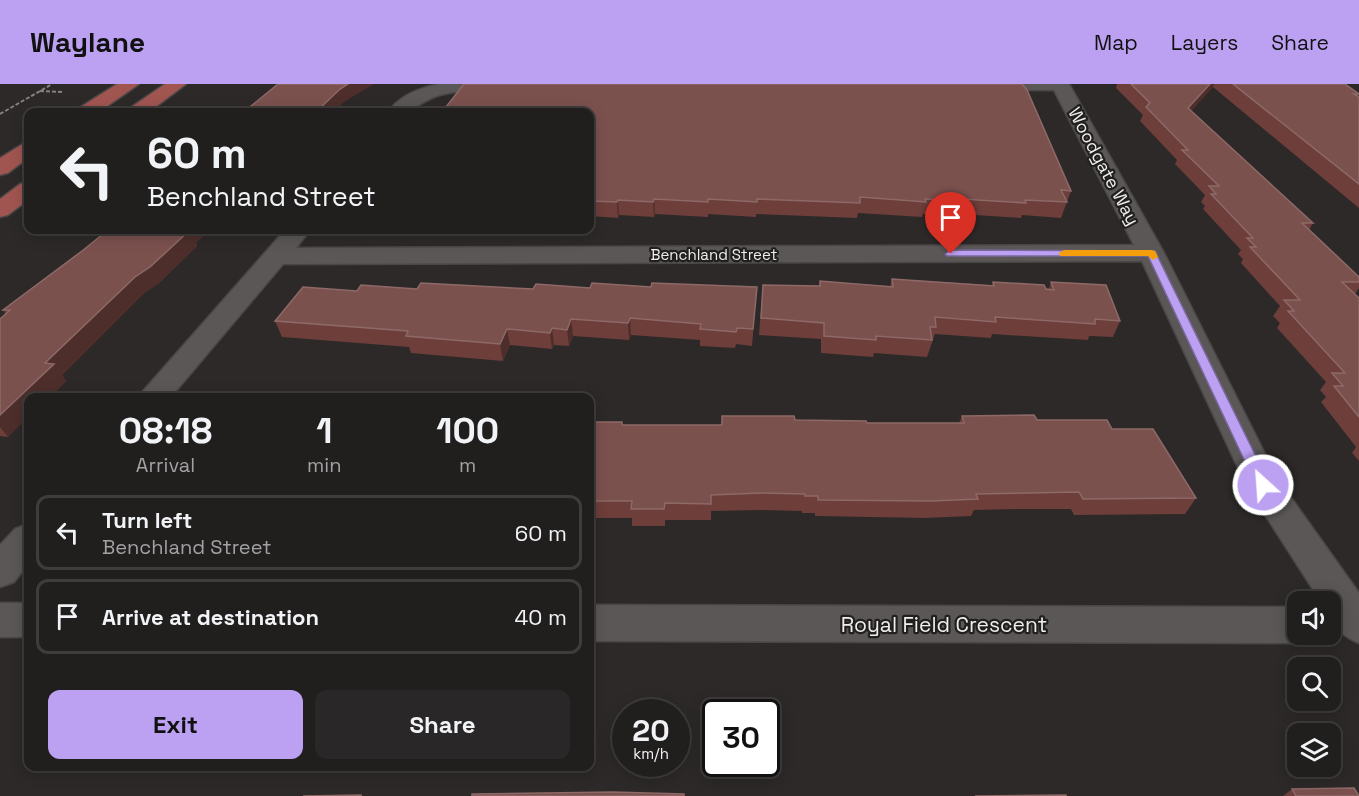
<!DOCTYPE html>
<html lang="en">
<head>
<meta charset="utf-8">
<style>
	:root { --surface:#211f1e; --page:#292727; --text:#f1f3f6; --muted:#a2a2a4; --line:#3e3d3c; --accent:#bca0f2 }
	body { margin:0; font-family:"Space Grotesk",sans-serif; background:var(--page); color:var(--text); height:100vh; display:flex; flex-direction:column; font-size:22px; white-space:nowrap }
	* { box-sizing:border-box; margin:0 }
	p { font-size:20px; color:var(--muted) }
	.icon { flex:none; width:33px; height:33px; fill:none; stroke:currentColor; stroke-width:2; stroke-linecap:round; stroke-linejoin:round }
	.map { position:relative; flex:1; overflow:hidden }
	.panel { position:absolute; left:24px; top:309px; width:570px; height:378px; display:flex; flex-direction:column; background:var(--surface); border-radius:12px; box-shadow:0 3px 15px #0003,0 0 0 2px var(--line) }
	.panel>* { flex:none }
	.hud { position:absolute; left:24px; top:24px; width:570px; height:126px; border-radius:12px; box-shadow:0 3px 15px #0003,0 0 0 2px var(--line); background:#211f1e; color:var(--text); overflow:hidden }
	.tools { position:absolute; left:1287px; top:507px; display:grid; gap:12px }
	.tools a { display:grid; place-items:center; width:54px; height:54px; border-radius:12px; background:var(--surface); box-shadow:0 3px 15px #0003,0 0 0 2px var(--line); font-size:30px }
	.speed { position:absolute; left:612px; top:615px; display:flex; gap:12px; font-size:30px; font-weight:700; text-align:center }
	.speed>* { display:grid; place-content:center; width:78px; height:78px; border-radius:50%; background:var(--surface); box-shadow:0 3px 15px #0003,0 0 0 2px var(--line); line-height:1 }
	.speed small { font-size:15px; font-weight:400 }
	.speed .limit { border:3px solid #111; border-radius:9px; background:#fff; color:#111 }
	.pin { position:absolute; display:grid; place-items:center; width:51px; height:51px; color:#fff; margin:-62px -26px; border-radius:50% 50% 50% 0; rotate:-45deg; box-shadow:0 0 6px #0007 }
	.pin .icon { rotate:45deg }
	.me { position:absolute; width:66px; margin:-33px; rotate:334deg; stroke-linejoin:round; filter:drop-shadow(0 0 4px #0008) }
	.turn { display:flex; align-items:center; gap:21px; height:126px; padding:0 24px; font-size:27px }
	.turn .icon { width:78px; height:78px; stroke-width:2.5 }
	.turn b { display:block; font-size:42px; line-height:51px }
	.eta { display:flex; justify-content:space-evenly; align-items:center; height:102px; text-align:center }
	.eta b { font-size:36px; font-weight:600; line-height:42px }
	.primary-button { display:flex; gap:12px; margin-top:auto; padding:12px 24px }
	.primary-button a { flex:1; height:69px; border-radius:12px; background:var(--accent); color:#111; font-size:24px; font-weight:600; line-height:69px; text-align:center }
	.primary-button a+a { background:var(--page); color:var(--text) }
	ul { padding:0; list-style:none }
	li { display:flex; align-items:center; gap:18px; height:75px; margin:0 12px 9px; padding:0 12px; border:3px solid var(--line); border-radius:12px }
	li div { flex:1 }
	li b { display:block; font-size:22px }
	li em { font-style:normal }
	header { display:flex; align-items:center; gap:36px; box-sizing:border-box; height:84px; padding:0 30px; background:var(--accent); color:#111 }
	header strong { font-size:28px }
	nav { display:flex; gap:33px; margin-inline-start:auto; font-size:21px }
	.map>svg:first-child { display:block }
</style>
</head>
<body>
<header>
<strong>Waylane</strong>
<nav><a>Map</a><a>Layers</a><a>Share</a></nav>
</header>
<div class="map">
<svg width="1359" height="712" viewBox="0 0 1359 712">
	<rect width="100%" height="100%" fill="#2c2928"/>
	<g fill="none" stroke-linecap="round" stroke-linejoin="round">
		<g stroke="#494646" stroke-width="3">
			<g id="minor">
				<path d="M439,0H515L513,4L506,6C484,6 461,5 440,11C417,18 414,31 388,28C400,11 420,4 439,0Z"/>
				<path d="M969,0H1069L1164,169L1277,394L1359,509V559C1339,551 1330,539 1330,518H1321L1246,401L1142,177L283,180L170,314H137L285,146H310L296,164L1134,161L1054,6H978L971,4Z"/>
				<path d="M28,440V480L14,498L0,503V461L15,445Z"/>
				<rect x="0" y="519" width="28" height="34"/>
				<path d="M590,521L1298,523V550H1314L1312,553L1298,559L590,557Z"/>
			</g>
		</g>
		<g stroke="#494646" stroke-width="3">
			<g id="major">
				<path d="M117,0H139L99,28H77L79,24Z"/>
				<path d="M165,0H186L149,28H128L130,24Z"/>
				<path d="M28,59V74L8,89L0,91V74L21,61Z"/>
				<path d="M28,98V116L8,131L0,133V115L20,100Z"/>
			</g>
		</g>
		<g stroke="#858282" stroke-width="2" stroke-dasharray="4 2" stroke-linecap="butt">
			<path d="M40,7L64,8"/>
			<path d="M0,30L52,0"/>
		</g>
		<use href="#minor" fill="#5a5756" fill-rule="evenodd"/>
		<use href="#major" fill="#a15551" fill-rule="evenodd"/>
	</g>
	<g fill="#6d3e3a">
		<path d="M1117,0H1345L1359,10L1358,13H1359V124L1213,3L1191,27L1313,139L1309,146L1359,193V204L1355,210L1359,214V377L1352,369L1356,363L1321,318L1326,313L1320,306L1326,298L1277,244L1280,239L1273,232L1280,222L1241,179L1243,175L1238,170L1241,166L1203,125L1205,122L1201,118L1205,111L1175,80L1177,76L1140,37L1143,31L1116,4Z"/>
		<path d="M590,28L1071,107L1061,134L1022,131L1021,134L959,130V133L923,130L922,133L858,129L857,134L756,130V133L708,130V133L655,130L654,133L619,131L618,134L590,132Z"/>
		<path d="M196,159L197,162L159,199L144,209L62,291L66,297L49,314H28L8,353L0,352V235L6,230L3,226L82,167Z"/>
		<path d="M892,195L992,201L993,198L1049,205L1051,198L1120,237L1113,253L1089,252L1088,256L992,250L991,254L935,250L927,273L874,269L873,273L821,269V255L759,251L763,201L819,202L820,197L890,202Z"/>
		<path d="M757,203L752,262L736,260L735,264L700,262V256L631,251L629,256L573,252L569,262L554,261L552,265L510,261L503,277L411,269L409,263L282,253L275,237L357,207L417,205H533Z"/>
		<path d="M722,332L867,339H959L962,332L1037,336L1112,345L1196,414L1185,430L1074,431L1071,425H1022L974,426L971,432L925,434L815,432V429H802V427L761,426L711,427V436H665V442H632V434H590V338L622,341H721Z"/>
		<path d="M1292,705L1359,712H1283Z"/>
	</g>
	<g fill="#4d2e2b">
		<path d="M348,0H374L344,18L334,28H316L340,5Z"/>
		<path d="M1210,0H1214L1213,3L1182,38L1188,24Z"/>
		<path d="M654,115L655,130L654,133L653,118Z"/>
		<path d="M618,116L619,131L618,134L617,118Z"/>
		<path d="M186,146H210L196,159L197,162L159,199L144,209L62,291L66,297L49,314H28V333L8,353L0,343V331L45,279L135,193Z"/>
		<path d="M630,234L631,251L629,256L628,239Z"/>
		<path d="M571,235L573,252L569,262L567,246Z"/>
		<path d="M552,244L554,261L552,265L550,249Z"/>
		<path d="M507,245L510,261L503,277L500,260Z"/>
	</g>
	<g fill="#7b514e" stroke="#8d6967" stroke-width="1.5">
		<path d="M278,0H348L340,5L316,28H249H250L245,27Z"/>
		<path d="M464,0H1022L1027,6L1071,107L1061,106L1067,118L1025,116L1026,119L962,115L963,117L925,115L926,118L860,113V119L757,115V118L708,115V118L654,115L653,118L618,116L617,118L590,117V28H442Z"/>
		<path d="M1131,0H1210L1188,24L1313,139H1302L1359,193V198H1342L1359,214V333L1334,302H1343L1332,289H1345L1288,227H1294L1284,216H1300L1250,163H1256L1247,154H1253L1211,110H1216L1209,102H1219L1182,66H1188L1146,23L1150,19Z"/>
		<path d="M1233,0H1345L1359,10H1354L1359,13V100Z"/>
		<path d="M108,146H190L150,183L135,193L45,279L54,280L0,331V235L10,226H3L82,167Z"/>
		<path d="M892,195L994,202L993,198L1044,201L1046,205L1054,206L1051,198L1106,201L1120,237L1095,235V240L995,233L996,238L935,233L936,243H930L932,256L876,252V256L824,252V239L761,234L763,201L820,202V197L893,203Z"/>
		<path d="M421,199L533,205L536,200L590,204L592,199L651,203L652,199L757,203L753,245L737,244L736,248L700,245L701,240L630,234L628,239L571,235L567,246L552,244L550,249L507,245L500,260L406,252L408,247L275,237L303,203L357,207L361,201L417,205Z"/>
		<path d="M1034,331L1037,336H1107L1112,345H1153L1196,414L1083,415L1079,408L1029,409L976,410L978,415L931,417L818,416V412H805V410L762,409L711,411V420L665,419L664,425H631L632,417H590V338H622V341H722V332H794L795,336L866,337L867,339H964L962,332Z"/>
		<path d="M1354,704L1359,712H1296L1292,705Z"/>
		<path d="M613,708L684,710V712H472V710Z"/>
		<path d="M361,711V712H303Z"/>
		<path d="M1066,711V712H975Z"/>
	</g>
	<path fill="#bca0f2" stroke="#7a689d" stroke-width="1.5" d="M951,166L1155,167L1270,401L1268,405H1258L1256,401L1148,172H947L945,170Z"/>
	<path fill="#f59e0b" d="M1064,166H1151L1155,167L1158,173L1153,176L1148,172H1060L1059,169Z"/>
	<g text-anchor="middle" dominant-baseline="central" stroke-width="4.5" stroke-linejoin="round" paint-order="stroke">
		<g font-size="15" fill="#efeded" stroke="#221f1f">
			<text x="714" y="170">Benchland Street</text>
		</g>
		<g font-size="18" fill="#efeded" stroke="#221f1f">
			<text transform="translate(1104 82) rotate(62)">Woodgate Way</text>
		</g>
		<g font-size="21" fill="#efeded" stroke="#221f1f">
			<text x="944" y="540">Royal Field Crescent</text>
		</g>
	</g>
</svg>
<div class="tools">
<a><svg class="icon" aria-label="sound" viewBox="0 0 24 24"><path d="M4 9h4l5-4v14l-5-4H4zM17 9q2 3 0 6"/></svg></a>
<a><svg class="icon" aria-label="search" viewBox="0 0 24 24"><circle cx="10" cy="10" r="6"/><path d="M15 15l6 6"/></svg></a>
<a><svg class="icon" aria-label="layers" viewBox="0 0 24 24"><path d="M12 4l9 5-9 5-9-5zM3 14l9 5 9-5"/></svg></a>
</div>
<div class="speed"><div>20<small>km/h</small></div><div class="limit">30</div></div>
<div class="pin" style="left:951px;top:170px;background:#d93025"><svg class="icon" aria-label="arrive" viewBox="0 0 24 24"><path d="M6 21V4h12l-3 4 3 4H6"/></svg></div>
<svg class="me" style="left:1263px;top:401px" viewBox="-20 -20 40 40"><circle r="17" fill="#bca0f2" stroke="#fff" stroke-width="3"/><path d="M0-11L8 9 0 5-8 9z" fill="#fff"/></svg>
<div class="hud">
<div class="turn"><svg class="icon" aria-label="left" viewBox="0 0 24 24"><path d="M17 20v-9H6M10 6l-5 5 5 5"/></svg><div><b>60 m</b>Benchland Street</div></div>
</div>
<section class="panel">
<div class="eta">
<div><b>08:18</b><p>Arrival</p></div>
<div><b>1</b><p>min</p></div>
<div><b>100</b><p>m</p></div>
</div>
<ul>
<li><svg class="icon" aria-label="left" viewBox="0 0 24 24"><path d="M17 20v-9H6M10 6l-5 5 5 5"/></svg><div><b>Turn left</b><p>Benchland Street</p></div><em>60 m</em></li>
<li><svg class="icon" aria-label="arrive" viewBox="0 0 24 24"><path d="M6 21V4h12l-3 4 3 4H6"/></svg><div><b>Arrive at destination</b></div><em>40 m</em></li>
</ul>
<div class="primary-button"><a>Exit</a><a>Share</a></div>
</section>
</div>
</body>
</html>
